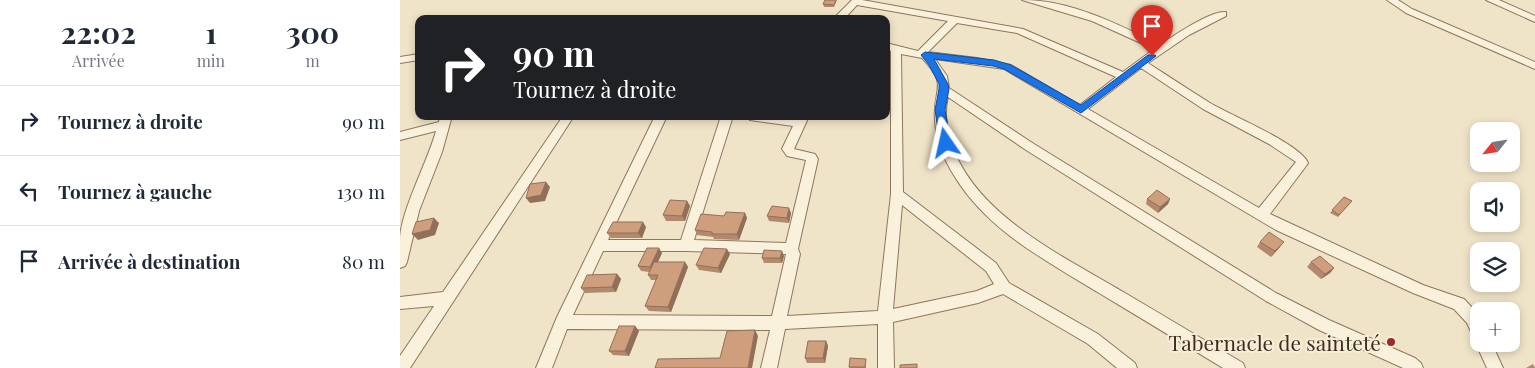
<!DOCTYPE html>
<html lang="fr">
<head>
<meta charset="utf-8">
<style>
	:root { --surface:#fff; --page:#f6f6f7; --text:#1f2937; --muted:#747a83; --line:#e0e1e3 }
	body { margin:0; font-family:"Playfair Display",serif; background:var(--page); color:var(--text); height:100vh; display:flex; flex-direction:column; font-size:19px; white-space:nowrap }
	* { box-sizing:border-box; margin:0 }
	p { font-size:16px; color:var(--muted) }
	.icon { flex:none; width:28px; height:28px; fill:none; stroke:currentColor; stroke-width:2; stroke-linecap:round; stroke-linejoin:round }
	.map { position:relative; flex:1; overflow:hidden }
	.drawer { display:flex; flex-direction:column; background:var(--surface); width:400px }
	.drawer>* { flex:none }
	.top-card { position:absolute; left:15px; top:15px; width:475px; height:105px; border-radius:10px; box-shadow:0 2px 8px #0003; background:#202124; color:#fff; overflow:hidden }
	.needle { width:32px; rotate:240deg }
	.fabs { position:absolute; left:1070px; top:122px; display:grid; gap:10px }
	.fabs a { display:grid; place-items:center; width:50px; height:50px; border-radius:10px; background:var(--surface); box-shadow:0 2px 8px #0003; font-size:25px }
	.pin { position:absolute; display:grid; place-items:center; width:42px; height:42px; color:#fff; margin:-51px -21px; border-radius:50% 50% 50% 0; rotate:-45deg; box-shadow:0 0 5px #0007 }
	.pin .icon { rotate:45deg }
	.me { position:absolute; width:55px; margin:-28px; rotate:349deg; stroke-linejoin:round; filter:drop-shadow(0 0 4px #0008) }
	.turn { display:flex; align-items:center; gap:18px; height:105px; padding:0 15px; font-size:22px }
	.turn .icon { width:65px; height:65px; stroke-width:2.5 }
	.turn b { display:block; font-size:35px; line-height:42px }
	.eta { display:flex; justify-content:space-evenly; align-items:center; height:85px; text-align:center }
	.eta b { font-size:30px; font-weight:700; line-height:35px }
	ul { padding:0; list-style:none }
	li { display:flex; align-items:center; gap:15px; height:70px; padding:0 15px; border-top:1px solid var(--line) }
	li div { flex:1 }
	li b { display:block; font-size:19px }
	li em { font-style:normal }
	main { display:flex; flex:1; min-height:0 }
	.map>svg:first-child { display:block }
</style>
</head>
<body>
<main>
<section class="drawer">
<div class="eta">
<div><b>22:02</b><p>Arrivée</p></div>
<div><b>1</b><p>min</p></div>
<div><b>300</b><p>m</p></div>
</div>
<ul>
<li><svg class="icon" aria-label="right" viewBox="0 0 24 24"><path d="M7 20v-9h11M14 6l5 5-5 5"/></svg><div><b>Tournez à droite</b></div><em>90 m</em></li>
<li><svg class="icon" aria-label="left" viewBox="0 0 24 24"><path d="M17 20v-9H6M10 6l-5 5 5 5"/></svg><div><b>Tournez à gauche</b></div><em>130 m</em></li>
<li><svg class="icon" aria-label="arrive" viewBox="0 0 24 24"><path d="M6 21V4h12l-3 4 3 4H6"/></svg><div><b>Arrivée à destination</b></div><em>80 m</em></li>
</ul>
</section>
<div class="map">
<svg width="1135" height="368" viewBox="0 0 1135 368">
	<rect width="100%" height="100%" fill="#f0e4c8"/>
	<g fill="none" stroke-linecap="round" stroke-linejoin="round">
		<g stroke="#8d765c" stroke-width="2">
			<g id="minor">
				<path d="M452,0H462L623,29L723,72L754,49L692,21L622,0C671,0 718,24 760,45C773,36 811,10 826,12V16L789,35L748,63C768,76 789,90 810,103C830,115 901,144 908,163L906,166L870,214L1023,285L1064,299L1079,315V344H1092L1103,368H1087L1076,344L1078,340L1074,338L1067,323L1054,309L1013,293L876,230L604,69L535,59L547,76L549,88L634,144L876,293L929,320L1015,358L1021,363L1023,368H1003L919,330L866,301L626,150L548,97C544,112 546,127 551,142C574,215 663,256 725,293C764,316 803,339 843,363L845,368H823C782,343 741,318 699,293C647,261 588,231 555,177C544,160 536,140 535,120C532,89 550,87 522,58L501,54L503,192L596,263L609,283L698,334L735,363L737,368H717L688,344L603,294L578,303L493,322L494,368H478V324L385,329L377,368H361L370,330L167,329L152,368H136L157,317L255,116H267L208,240H281L321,116H333L294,240L386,243L406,160L387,156L382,149L393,126L350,120L345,116H379L396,119L397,116H409L394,149L415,154L418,159L398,249L400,254L387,316L478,311L491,194V51L486,49V43L518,51L548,21L457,5L444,19H433ZM557,23L617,33L716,77L680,105L611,65L577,58L528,52ZM741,68L803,109L869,144L896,162L859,208L688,109ZM502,205L586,271L594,284L577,291L493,309ZM203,251H286L386,254L372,316L173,315Z"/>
				<path d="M987,0H998L1012,9L1135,62V69L1006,13Z"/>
				<path d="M1086,0H1099L1135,16V22Z"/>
				<path d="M19,54V60L0,63V57Z"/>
				<path d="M40,116H52L42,152L19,211L7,262L5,266L0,268C0,258 0,247 0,237C3,206 27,163 36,131L0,140V132L39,122Z"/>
				<path d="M163,116H174L10,368H0V356L34,306L0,309V297L43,292Z"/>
			</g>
		</g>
		<use href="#minor" fill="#faf1dc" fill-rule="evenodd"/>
	</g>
	<g fill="#b2896c">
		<path d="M437,0L434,7H424L423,4Z"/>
		<path d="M944,197L952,201L938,217L930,213Z"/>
		<path d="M747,199H770L768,204L758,213L746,204Z"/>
		<path d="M287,201L290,206L285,221H266L263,215Z"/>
		<path d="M345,213L347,218L339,240L314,239L313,237L297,235L295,230L324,216Z"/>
		<path d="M391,213L389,223L369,221L367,216Z"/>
		<path d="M246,227L242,238H211L207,233Z"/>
		<path d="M860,242L880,247L871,257L857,247Z"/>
		<path d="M262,253L258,262H285L288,267L271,312L249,311L245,306L256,280H251L248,275L249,272L241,271L238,266Z"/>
		<path d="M330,254L321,273L299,270L296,265Z"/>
		<path d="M1079,255V267L1072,261Z"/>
		<path d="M384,256L382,263H364L362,258Z"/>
		<path d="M911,262L934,268L930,273L921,279L907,267Z"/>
		<path d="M217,274L221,279L216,292L185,293L181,288Z"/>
		<path d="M235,326L239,331L229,356L213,355L209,351Z"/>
		<path d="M426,341L428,346L425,363H407L405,358Z"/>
		<path d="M466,359V368H449V367Z"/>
		<path d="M1133,364L1135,368H1126Z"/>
	</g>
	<g fill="#916f58">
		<path d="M146,182L150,187L145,201L130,203L126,198Z"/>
		<path d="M770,199L768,204L758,213L760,207Z"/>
		<path d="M287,201L290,206L285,221L282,216Z"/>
		<path d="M389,208L391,213L389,223L387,218Z"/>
		<path d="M345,213L347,218L339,240L337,234Z"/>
		<path d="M34,218L39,223L35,235L18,240L12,234Z"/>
		<path d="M243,222L246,227L242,238L238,233Z"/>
		<path d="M884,242L880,247L871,257L875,251Z"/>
		<path d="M259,248L262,253L253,272L250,267Z"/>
		<path d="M327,249L330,254L321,273L318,268Z"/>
		<path d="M382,251L384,256L382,263L380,258Z"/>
		<path d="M285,262L288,267L271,312L268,307Z"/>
		<path d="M934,268L930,273L921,279L925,274Z"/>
		<path d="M217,274L221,279L216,292L212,287Z"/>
		<path d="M235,326L239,331L229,356L225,351Z"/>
		<path d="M355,330L358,336L352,368H348Z"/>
		<path d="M426,341L428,346L425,363L423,358Z"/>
	</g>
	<g fill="#cf9f7d" stroke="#916f58">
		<path d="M425,0H436L434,5L423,4Z"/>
		<path d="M146,182L141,195L126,198L130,184Z"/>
		<path d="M757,190L770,199L760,207L747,199Z"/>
		<path d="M944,197L952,201L939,215L932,210Z"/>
		<path d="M270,200L287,201L282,216L263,215Z"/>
		<path d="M372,206L389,208L387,218L367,216Z"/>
		<path d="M326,212L345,213L337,234H312V232L295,230L301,214L324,216Z"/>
		<path d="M34,218L30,230L12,234L16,222Z"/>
		<path d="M213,222H243L238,233H207Z"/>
		<path d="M869,232L884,242L875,251L860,242Z"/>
		<path d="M247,248H259L250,267L238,266Z"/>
		<path d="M304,248L327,249L318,268L296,265Z"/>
		<path d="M364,250L382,251L380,258H362Z"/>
		<path d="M920,256L934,268L925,274L911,262Z"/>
		<path d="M254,262H285L268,307L245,306L258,275H248Z"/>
		<path d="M217,274L212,287L181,288L187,275Z"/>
		<path d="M219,326H235L225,351H209Z"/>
		<path d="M355,330L348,368H255L258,359L320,358L327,331Z"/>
		<path d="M408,341H426L423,358H405Z"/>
		<path d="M450,358L466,359L465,367H449Z"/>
		<path d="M517,364V368H500V365Z"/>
	</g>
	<path fill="#1a73e8" stroke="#114b97" d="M525,52L594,60L611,65L681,105L748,55H755L756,56L681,113L604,69L593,66L534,59L548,84L549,89L545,110L551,143L546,147L540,143L535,110L539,89V84L529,65L521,55Z"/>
	<circle fill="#9e2a2b" stroke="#f7eed8" stroke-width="2" cx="991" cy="342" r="5"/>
	<g text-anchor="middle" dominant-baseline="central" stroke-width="4" stroke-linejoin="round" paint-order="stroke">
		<g font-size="21" fill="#3d2e20" stroke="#f7eed8" text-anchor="end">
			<text x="981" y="342">Tabernacle de sainteté</text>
		</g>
	</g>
</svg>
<div class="fabs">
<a><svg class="needle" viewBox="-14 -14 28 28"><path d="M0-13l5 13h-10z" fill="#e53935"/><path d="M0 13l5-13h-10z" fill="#747a83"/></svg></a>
<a><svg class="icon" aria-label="sound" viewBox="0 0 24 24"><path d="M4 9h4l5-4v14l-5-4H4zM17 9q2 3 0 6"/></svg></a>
<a><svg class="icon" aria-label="layers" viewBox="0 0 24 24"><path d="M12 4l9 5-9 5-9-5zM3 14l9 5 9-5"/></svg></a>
<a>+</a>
</div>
<div class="pin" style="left:752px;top:56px;background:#d93025"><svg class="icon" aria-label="arrive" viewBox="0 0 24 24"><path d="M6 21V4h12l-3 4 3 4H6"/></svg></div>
<svg class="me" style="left:546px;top:143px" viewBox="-20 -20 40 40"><path d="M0-17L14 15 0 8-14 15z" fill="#1a73e8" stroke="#fff" stroke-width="4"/></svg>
<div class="top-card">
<div class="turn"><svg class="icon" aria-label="right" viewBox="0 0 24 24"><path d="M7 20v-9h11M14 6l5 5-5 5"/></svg><div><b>90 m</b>Tournez à droite</div></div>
</div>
</div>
</main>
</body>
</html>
